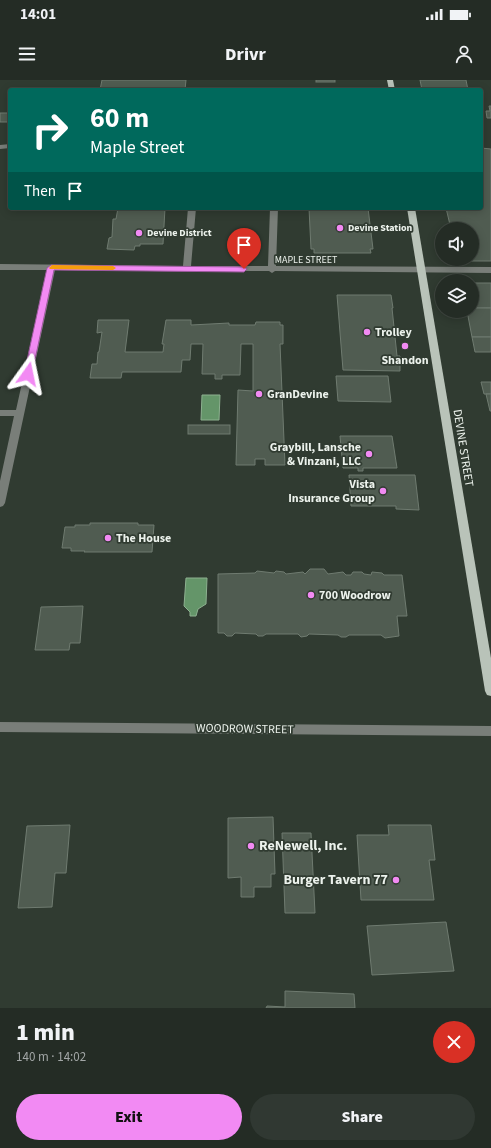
<!DOCTYPE html>
<html lang="en">
<head>
<meta charset="utf-8">
<style>
	:root { --surface:#242c25; --page:#303832; --text:#f1f3f6; --muted:#a3a7a7; --line:#414842; --accent:#f28af3 }
	body { margin:0; font-family:"Source Sans 3",sans-serif; background:var(--page); color:var(--text); height:100vh; display:flex; flex-direction:column; font-size:15px; white-space:nowrap }
	* { box-sizing:border-box; margin:0 }
	p { font-size:13px; color:var(--muted) }
	.icon { flex:none; width:22px; height:22px; fill:none; stroke:currentColor; stroke-width:2; stroke-linecap:round; stroke-linejoin:round }
	.map { position:relative; height:928px; overflow:hidden }
	.panel { display:flex; flex-direction:column; background:var(--surface); flex:1 }
	.panel>* { flex:none }
	.banner { position:absolute; left:8px; top:8px; width:475px; height:122px; border-radius:4px; box-shadow:0 2px 10px #0003,0 0 0 1px var(--line); background:#00695c; color:#fff; overflow:hidden }
	.controls { position:absolute; left:435px; top:142px; display:grid; gap:8px }
	.controls a { display:grid; place-items:center; width:44px; height:44px; border-radius:50%; background:var(--surface); box-shadow:0 2px 10px #0003,0 0 0 1px var(--line); font-size:20px }
	.pin { position:absolute; display:grid; place-items:center; width:34px; height:34px; color:#fff; margin:-41px -17px; border-radius:50% 50% 50% 0; rotate:-45deg; box-shadow:0 0 4px #0007 }
	.pin .icon { rotate:45deg }
	.me { position:absolute; width:44px; margin:-22px; rotate:12deg; stroke-linejoin:round; filter:drop-shadow(0 0 3px #0008) }
	.turn { display:flex; align-items:center; gap:14px; height:84px; padding:0 16px; font-size:18px }
	.turn .icon { width:52px; height:52px; stroke-width:2.5 }
	.turn b { display:block; font-size:28px; line-height:34px }
	.then { display:flex; align-items:center; height:38px; padding:0 16px; background:#0003; gap:8px; font-size:15px }
	.round { display:grid; place-items:center; flex:none; width:42px; height:42px; border-radius:21px; background:var(--page) }
	.head { display:flex; align-items:center; justify-content:space-between; height:68px; padding:0 16px }
	h1 { font-size:24px; font-weight:800; line-height:30px }
	.button { display:flex; gap:8px; margin-top:auto; padding:8px 16px }
	.button a { flex:1; height:46px; border-radius:24px; background:var(--accent); color:#111; font-size:16px; font-weight:800; line-height:46px; text-align:center }
	.button a+a { background:var(--page); color:var(--text) }
	.status { display:flex; justify-content:space-between; align-items:center; height:28px; padding:0 20px; background:var(--surface); direction:ltr }
	.status svg { height:11px; fill:currentColor }
	header { display:flex; justify-content:space-between; align-items:center; height:52px; padding:0 16px; background:var(--surface); font-size:18px; font-weight:800 }
	.map>svg:first-child { display:block }
</style>
</head>
<body>
<div class="status"><b>14:01</b><svg viewBox="0 0 49 12"><path d="M0 12V9h3v3zM5 12V6h3v6zM10 12V3h3v9zM15 12V0h3v12zM26 1h20v11H26zM47 4h2v5h-2z"/></svg></div>
<header><svg class="icon" aria-label="menu" viewBox="0 0 24 24"><path d="M4 6h16M4 12h16M4 18h16"/></svg>Drivr<svg class="icon" aria-label="person" viewBox="0 0 24 24"><circle cx="12" cy="8" r="4"/><path d="M4 21q1-7 8-7t8 7"/></svg></header>
<div class="map">
<svg width="491" height="928" viewBox="0 0 491 928">
	<rect width="100%" height="100%" fill="#303b31"/>
	<g fill="#649569" stroke="#8db190">
		<path d="M202,315H220L219,340H201Z"/>
		<path d="M186,498H207L206,524L198,529L196,536H190V532L184,526Z"/>
	</g>
	<g fill="#505c51" stroke="#6f7b70">
		<path d="M102,0H186L185,10H100Z"/>
		<rect x="316" y="0" width="19" height="2"/>
		<path d="M420,0H466L468,10H422Z"/>
		<path d="M489,26H491V38H487L486,31H490Z"/>
		<rect x="0" y="33" width="10" height="9"/>
		<path d="M481,68L491,69V181H457L456,179H472V149H451L446,128H481Z"/>
		<path d="M118,128H165L163,164H140V166H135L134,170L107,169L109,158L112,157L113,139H116Z"/>
		<path d="M309,128H368L373,169H370L371,173H314V169H311Z"/>
		<rect x="472" y="203" width="19" height="25"/>
		<path d="M337,215H391L393,228H392L397,276H400V291L343,290Z"/>
		<path d="M472,228H491V257H472L467,231H472Z"/>
		<path d="M98,240H129L125,272H163L164,264H162L166,240H191V245L229,243V245H255L256,242H280V245H283V264H280L285,385H265V379H255V385H236L238,310L253,311V264H241L240,295H222V299H215V294H202L203,264H191L190,280H182L181,292H122L121,298H90L92,284H97L98,272H99L102,252L97,253Z"/>
		<path d="M472,257H491V272H475Z"/>
		<path d="M336,296H388L391,322L338,321Z"/>
		<path d="M481,302H491V314H484Z"/>
		<path d="M486,314H491V331H490Z"/>
		<rect x="188" y="345" width="42" height="9"/>
		<path d="M340,356H392L397,388H363V391H358V388H343Z"/>
		<path d="M349,395H415L419,430L396,429V426H351Z"/>
		<path d="M90,443H138V445H154L152,472H84L85,471H71V468H62L65,447H75V445H90Z"/>
		<path d="M310,489H324L328,494L343,492L346,495H351L353,492H362L364,494L371,495L372,492L382,493L384,495H402L407,536H397L399,556L385,558L381,555H349L346,557H341L338,555L309,554L307,556L301,557L298,554H266L263,556H258L256,554L235,553L232,556H227L224,553H218V494L255,493L257,491L274,493L276,491L284,492L286,494L303,492L305,494Z"/>
		<path d="M83,526L80,563H70L69,570H35L41,527Z"/>
		<path d="M273,737L275,794H271V807H254V817H241V797L228,798V738Z"/>
		<path d="M70,745L66,793H55L52,827L18,828L27,746Z"/>
		<path d="M388,745H431L435,780H429L434,820H361L357,755H389Z"/>
		<path d="M282,753H311L315,833H285Z"/>
		<path d="M446,842L454,891L372,895L367,846Z"/>
		<path d="M285,911L354,914L355,928H266L267,926L285,927Z"/>
	</g>
	<g fill="none" stroke-linecap="round" stroke-linejoin="round">
		<g fill="#797e79" fill-rule="evenodd">
			<path d="M10,64V68L0,69V65Z"/>
			<path d="M188,128H196L191,186H268L270,128H278L276,186L491,187V193L275,191L272,193L269,191L55,190L5,423L3,426L0,427V401L14,336H0V330H16L47,190H0V184L183,186Z"/>
			<path d="M0,642L491,646V656L0,652Z"/>
		</g>
		<g fill="#b9c3b9" fill-rule="evenodd">
			<path d="M387,0H393L395,10H389Z"/>
			<path d="M407,128H415L491,578V616L487,615L485,611Z"/>
		</g>
	</g>
	<path fill="#f28af3" stroke="#9d5a9e" d="M51,185L244,187L247,189L244,192L54,190L32,294L28,297L24,294L47,188Z"/>
	<path fill="#f59e0b" d="M52,185L113,186L116,188L113,190L50,189L49,188Z"/>
	<g fill="#f28af3" stroke="#303b31" stroke-width="1.5">
		<circle cx="340" cy="148" r="4"/>
		<circle cx="139" cy="153" r="4"/>
		<circle cx="367" cy="252" r="4"/>
		<circle cx="405" cy="266" r="4"/>
		<circle cx="259" cy="314" r="4"/>
		<circle cx="369" cy="374" r="4"/>
		<circle cx="383" cy="411" r="4"/>
		<circle cx="108" cy="458" r="4"/>
		<circle cx="311" cy="515" r="4"/>
		<circle cx="251" cy="766" r="4"/>
		<circle cx="396" cy="800" r="4"/>
	</g>
	<g text-anchor="middle" dominant-baseline="central" stroke-width="3.5" stroke-linejoin="round" paint-order="stroke">
		<g font-size="10" font-weight="bold" fill="#ecf2ec" stroke="#303b31" text-anchor="start">
			<text x="348" y="148">Devine Station</text>
			<text x="147" y="153">Devine District</text>
		</g>
		<g font-size="10" fill="#ecf2ec" stroke="#303b31">
			<text x="306" y="180">MAPLE STREET</text>
		</g>
		<g font-size="12" font-weight="bold" fill="#ecf2ec" stroke="#303b31" text-anchor="start">
			<text x="375" y="252">Trolley</text>
			<text x="405" y="280" text-anchor="middle">Shandon</text>
			<text x="267" y="314">GranDevine</text>
			<text x="361" y="367" text-anchor="end">Graybill, Lansche<tspan x="361" dy="14">&amp; Vinzani, LLC</tspan></text>
			<text x="375" y="404" text-anchor="end">Vista<tspan x="375" dy="14">Insurance Group</tspan></text>
			<text x="116" y="458">The House</text>
			<text x="319" y="515">700 Woodrow</text>
		</g>
		<g font-size="12" fill="#ecf2ec" stroke="#303b31">
			<text transform="translate(463 368) rotate(81)">DEVINE STREET</text>
			<text transform="translate(245 649) rotate(1)">WOODROW STREET</text>
		</g>
		<g font-size="14" font-weight="bold" fill="#ecf2ec" stroke="#303b31" text-anchor="start">
			<text x="259" y="766">ReNewell, Inc.</text>
			<text x="388" y="800" text-anchor="end">Burger Tavern 77</text>
		</g>
	</g>
</svg>
<div class="controls">
<a><svg class="icon" aria-label="sound" viewBox="0 0 24 24"><path d="M4 9h4l5-4v14l-5-4H4zM17 9q2 3 0 6"/></svg></a>
<a><svg class="icon" aria-label="layers" viewBox="0 0 24 24"><path d="M12 4l9 5-9 5-9-5zM3 14l9 5 9-5"/></svg></a>
</div>
<div class="pin" style="left:244px;top:189px;background:#d93025"><svg class="icon" aria-label="arrive" viewBox="0 0 24 24"><path d="M6 21V4h12l-3 4 3 4H6"/></svg></div>
<svg class="me" style="left:28px;top:294px" viewBox="-20 -20 40 40"><path d="M0-17L14 15 0 8-14 15z" fill="#f28af3" stroke="#fff" stroke-width="4"/></svg>
<div class="banner">
<div class="turn"><svg class="icon" aria-label="right" viewBox="0 0 24 24"><path d="M7 20v-9h11M14 6l5 5-5 5"/></svg><div><b>60 m</b>Maple Street</div></div>
<div class="then">Then<svg class="icon" aria-label="arrive" viewBox="0 0 24 24"><path d="M6 21V4h12l-3 4 3 4H6"/></svg></div>
</div>
</div>
<section class="panel">
<div class="head"><div><h1>1 min</h1><p>140 m · 14:02</p></div><a class="round" style="background:#d93025;color:#fff"><svg class="icon" aria-label="close" viewBox="0 0 24 24"><path d="M6 6l12 12M18 6L6 18"/></svg></a></div>
<div class="button"><a>Exit</a><a>Share</a></div>
</section>
</body>
</html>
